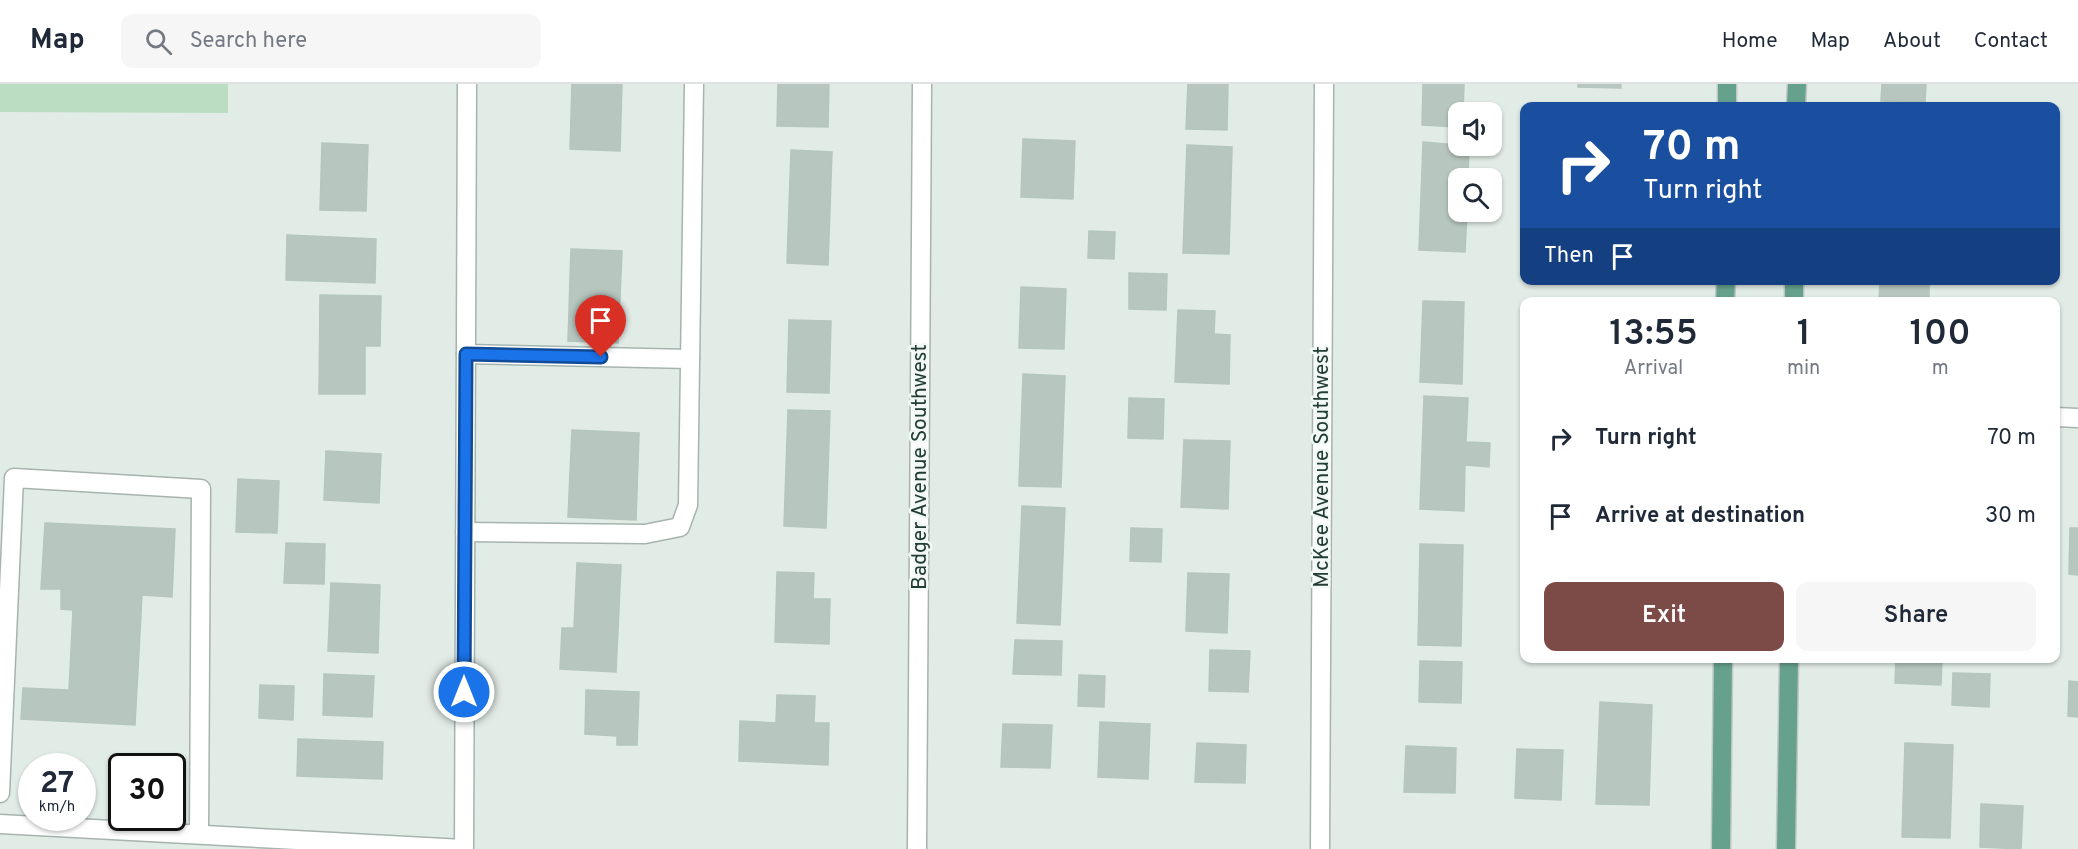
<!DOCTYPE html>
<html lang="en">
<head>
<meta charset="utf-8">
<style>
	:root { --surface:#fff; --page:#f6f6f7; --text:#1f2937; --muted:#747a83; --line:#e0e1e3; --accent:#7d4b47 }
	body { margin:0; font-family:Overpass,sans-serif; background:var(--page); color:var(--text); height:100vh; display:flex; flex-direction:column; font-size:22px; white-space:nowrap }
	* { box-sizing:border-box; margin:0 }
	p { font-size:20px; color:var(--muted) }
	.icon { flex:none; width:33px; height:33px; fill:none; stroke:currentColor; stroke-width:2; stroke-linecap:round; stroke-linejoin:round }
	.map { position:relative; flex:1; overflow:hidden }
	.panel { position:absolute; left:1520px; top:213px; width:540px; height:366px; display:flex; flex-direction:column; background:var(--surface); border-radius:12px; box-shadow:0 2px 4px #0004 }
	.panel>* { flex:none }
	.top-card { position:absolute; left:1520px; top:18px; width:540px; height:183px; border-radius:12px; box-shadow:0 2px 4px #0004; background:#1a4fa0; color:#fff; overflow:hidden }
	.fabs { position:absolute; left:1448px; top:18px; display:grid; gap:12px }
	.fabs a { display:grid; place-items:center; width:54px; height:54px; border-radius:12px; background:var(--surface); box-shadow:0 2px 4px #0004; font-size:30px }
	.speed { position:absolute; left:18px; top:669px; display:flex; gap:12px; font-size:30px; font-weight:700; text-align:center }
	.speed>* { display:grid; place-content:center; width:78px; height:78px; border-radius:50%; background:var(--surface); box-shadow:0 2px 4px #0004; line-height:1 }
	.speed small { font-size:15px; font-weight:400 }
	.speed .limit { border:3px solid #111; border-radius:9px; background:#fff; color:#111 }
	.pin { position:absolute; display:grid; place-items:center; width:51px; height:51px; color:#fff; margin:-62px -26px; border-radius:50% 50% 50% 0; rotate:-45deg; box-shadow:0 0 6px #0007 }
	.pin .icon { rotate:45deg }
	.me { position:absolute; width:66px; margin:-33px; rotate:0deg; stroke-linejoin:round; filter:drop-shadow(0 0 4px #0008) }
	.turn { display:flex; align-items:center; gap:21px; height:126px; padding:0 24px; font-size:27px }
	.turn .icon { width:78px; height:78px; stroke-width:2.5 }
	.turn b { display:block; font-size:42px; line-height:51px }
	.then { display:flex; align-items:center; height:57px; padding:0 24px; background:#0003; gap:12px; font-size:22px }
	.eta { display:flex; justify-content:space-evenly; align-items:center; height:102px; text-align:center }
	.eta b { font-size:36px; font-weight:600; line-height:42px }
	.action { display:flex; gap:12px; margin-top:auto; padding:12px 24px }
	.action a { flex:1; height:69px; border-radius:12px; background:var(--accent); color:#fff; font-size:24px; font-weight:600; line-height:69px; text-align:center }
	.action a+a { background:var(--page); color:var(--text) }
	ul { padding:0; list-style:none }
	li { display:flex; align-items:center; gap:18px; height:78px; padding:0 24px }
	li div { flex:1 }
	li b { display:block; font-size:22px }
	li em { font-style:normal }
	header { display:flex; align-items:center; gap:36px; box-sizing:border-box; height:84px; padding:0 30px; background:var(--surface); border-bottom:2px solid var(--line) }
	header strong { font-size:28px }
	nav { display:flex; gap:33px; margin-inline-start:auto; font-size:21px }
	.search { width:420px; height:54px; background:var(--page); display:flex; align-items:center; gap:15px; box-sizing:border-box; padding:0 21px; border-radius:12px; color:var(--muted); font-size:22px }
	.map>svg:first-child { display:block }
</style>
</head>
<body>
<header>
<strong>Map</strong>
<div class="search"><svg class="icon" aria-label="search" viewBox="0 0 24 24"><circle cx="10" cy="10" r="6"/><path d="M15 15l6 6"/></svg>Search here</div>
<nav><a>Home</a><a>Map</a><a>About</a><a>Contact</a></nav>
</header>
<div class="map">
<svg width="2078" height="765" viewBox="0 0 2078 765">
	<rect width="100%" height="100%" fill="#e2ece7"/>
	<path fill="#bbddc1" d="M0,0H228V29L0,28Z"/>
	<g fill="#b7c7bf" stroke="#b4c6bd" stroke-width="1.5">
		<path d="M572,0H622L620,67L570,65Z"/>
		<path d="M778,0H829L828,43L777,42Z"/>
		<path d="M1188,0H1228L1227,46L1186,45Z"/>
		<path d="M1423,0H1464L1463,28H1458V43L1422,41Z"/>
		<path d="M1578,0H1621V4L1578,3Z"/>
		<path d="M1882,0H1926L1925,18L1881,17Z"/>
		<path d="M1528,20L1586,22H1528Z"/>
		<path d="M1023,55L1075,57L1073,115L1021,113Z"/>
		<path d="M1423,58L1469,62L1468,94H1458V128H1467L1465,168L1419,166Z"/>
		<path d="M322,59L368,61L366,127L320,126Z"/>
		<path d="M1187,61L1232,63L1229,170L1183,169Z"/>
		<path d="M791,66L832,68L828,181L787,179Z"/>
		<path d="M1089,147L1115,148L1114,175L1088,174Z"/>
		<path d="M287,151L376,155L375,199L286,196Z"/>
		<path d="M571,165L622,167L618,259L568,257Z"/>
		<path d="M1129,189L1167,190L1166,226L1129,225Z"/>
		<path d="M1880,196H1929V218H1879Z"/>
		<path d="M1021,203L1066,205L1064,265L1019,264Z"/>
		<path d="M320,211L381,212L380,262H365V310H319Z"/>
		<path d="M1423,217L1464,218L1462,300L1420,298Z"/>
		<path d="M1178,226L1215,227L1214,250L1230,251L1229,300L1175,298Z"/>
		<path d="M789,236L831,237L829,309L787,308Z"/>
		<path d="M1023,290L1065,292L1061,403L1019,402Z"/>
		<path d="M1424,312L1468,314L1466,358L1490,359L1489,383L1465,381L1464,427L1420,425Z"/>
		<path d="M1129,314L1164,315L1163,355L1128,354Z"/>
		<path d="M788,326L830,327L826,444L784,442Z"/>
		<path d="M572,346L639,349L636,436L568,433Z"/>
		<path d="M1184,356L1230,357L1228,425L1181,423Z"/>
		<path d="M326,367L381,370L379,419L324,416Z"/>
		<path d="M238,395L279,397L277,449L236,448Z"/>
		<path d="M1022,422L1065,424L1060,541L1017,539Z"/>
		<path d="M45,439L175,445L172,513L142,511L135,641L21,635L23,604L69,606L73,526L61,525V505H41Z"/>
		<path d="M1131,444L1162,445L1161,478L1130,477Z"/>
		<path d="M2070,444H2078V491L2069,490Z"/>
		<path d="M286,459L325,460L324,500L284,499Z"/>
		<path d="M1420,460L1463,461L1461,562L1418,561Z"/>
		<path d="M577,479L621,481L616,588L560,585L562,544H574Z"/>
		<path d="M777,488L814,489L813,515H830L829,560L775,558Z"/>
		<path d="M1188,489L1229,490L1227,549L1186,547Z"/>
		<path d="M331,499L380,501L378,569L328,567Z"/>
		<path d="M1015,556L1062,557L1061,591L1013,590Z"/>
		<path d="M1210,566L1250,567L1248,608L1209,607Z"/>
		<path d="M1896,574H1942L1941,601L1895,599Z"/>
		<path d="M1420,577L1462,578L1461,619L1419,618Z"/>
		<path d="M1953,589L1990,590L1989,623L1952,621Z"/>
		<path d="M324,590L374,592L372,633L323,631Z"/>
		<path d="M1079,591L1105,592L1104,623L1078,622Z"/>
		<path d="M2069,597L2078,598V633L2068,632Z"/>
		<path d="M260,601L294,602L293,636L259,634Z"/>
		<path d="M586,606L639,608L637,661H617V652L585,650Z"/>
		<path d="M777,611L815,612L814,639H829L828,681L739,677L740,637L776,639Z"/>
		<path d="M1600,618L1652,621L1649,721L1596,720Z"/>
		<path d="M1100,638L1150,640L1148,695L1098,693Z"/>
		<path d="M1003,640L1052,641L1050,684L1001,683Z"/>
		<path d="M298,655L383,658L382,695L297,692Z"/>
		<path d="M1197,659L1246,661L1245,699L1195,698Z"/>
		<path d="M1905,659L1953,661L1950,754L1902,753Z"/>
		<path d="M1406,662L1456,664L1455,709L1404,708Z"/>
		<path d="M1517,665L1563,666L1561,716L1515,714Z"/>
		<path d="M1981,720L2023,722L2021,765L1980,763Z"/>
	</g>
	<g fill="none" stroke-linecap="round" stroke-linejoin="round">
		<g stroke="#a5b4ae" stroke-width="21">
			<g id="minor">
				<path d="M466,270L690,275"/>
				<path d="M2055,333L2078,334"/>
				<path d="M465,448L645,450L680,443L688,421L694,0"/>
				<path d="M0,709L14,394L201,405L199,749"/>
				<path d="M0,740L463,765"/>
				<path d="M464,765L467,0"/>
				<path d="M917,765L922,0"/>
				<path d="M1320,765L1324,0"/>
			</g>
		</g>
		<g stroke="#c1c9c6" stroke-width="21">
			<g id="major">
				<path d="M1727,22V0"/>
				<path d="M1796,22L1797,0"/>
				<path d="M1725,218L1726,196"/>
				<path d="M1794,218V196"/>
				<path d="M1721,765L1723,574"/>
				<path d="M1786,765L1789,574"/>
			</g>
		</g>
		<use href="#minor" stroke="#fff" stroke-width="18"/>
		<use href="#major" stroke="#66a18e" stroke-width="18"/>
	</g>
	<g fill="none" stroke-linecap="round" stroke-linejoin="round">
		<g stroke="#114b97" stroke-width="15">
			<path id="route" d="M464,608L466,270L601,273"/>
		</g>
		<use href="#route" stroke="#1a73e8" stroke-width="10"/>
	</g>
	<g text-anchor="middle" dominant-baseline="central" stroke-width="5" stroke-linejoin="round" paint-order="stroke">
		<g font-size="21" fill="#223d34" stroke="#f2f8f5">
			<text transform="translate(920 383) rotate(-90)">Badger Avenue Southwest</text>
			<text transform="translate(1322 383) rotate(-90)">McKee Avenue Southwest</text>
		</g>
	</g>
</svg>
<div class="fabs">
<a><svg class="icon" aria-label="sound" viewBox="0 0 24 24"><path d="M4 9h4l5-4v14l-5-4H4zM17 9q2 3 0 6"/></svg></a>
<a><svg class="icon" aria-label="search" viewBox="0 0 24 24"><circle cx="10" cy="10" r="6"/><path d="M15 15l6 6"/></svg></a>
</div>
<div class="speed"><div>27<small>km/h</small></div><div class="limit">30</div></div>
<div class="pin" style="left:601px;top:273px;background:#d93025"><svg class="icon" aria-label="arrive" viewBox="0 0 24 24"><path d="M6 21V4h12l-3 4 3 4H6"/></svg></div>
<svg class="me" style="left:464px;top:608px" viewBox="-20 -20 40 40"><circle r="17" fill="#1a73e8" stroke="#fff" stroke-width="3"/><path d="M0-11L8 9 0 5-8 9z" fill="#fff"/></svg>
<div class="top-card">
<div class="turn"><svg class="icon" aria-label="right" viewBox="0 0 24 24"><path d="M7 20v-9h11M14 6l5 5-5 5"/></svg><div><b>70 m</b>Turn right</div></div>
<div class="then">Then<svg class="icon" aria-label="arrive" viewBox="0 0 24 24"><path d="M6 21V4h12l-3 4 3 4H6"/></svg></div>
</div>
<section class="panel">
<div class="eta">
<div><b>13:55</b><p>Arrival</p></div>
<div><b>1</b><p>min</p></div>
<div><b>100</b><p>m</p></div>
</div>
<ul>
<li><svg class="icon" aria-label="right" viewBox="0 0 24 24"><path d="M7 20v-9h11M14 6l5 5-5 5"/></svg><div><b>Turn right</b></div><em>70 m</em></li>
<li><svg class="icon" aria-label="arrive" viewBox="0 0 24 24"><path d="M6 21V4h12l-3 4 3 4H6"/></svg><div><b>Arrive at destination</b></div><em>30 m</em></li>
</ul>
<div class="action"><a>Exit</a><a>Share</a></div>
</section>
</div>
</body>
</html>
